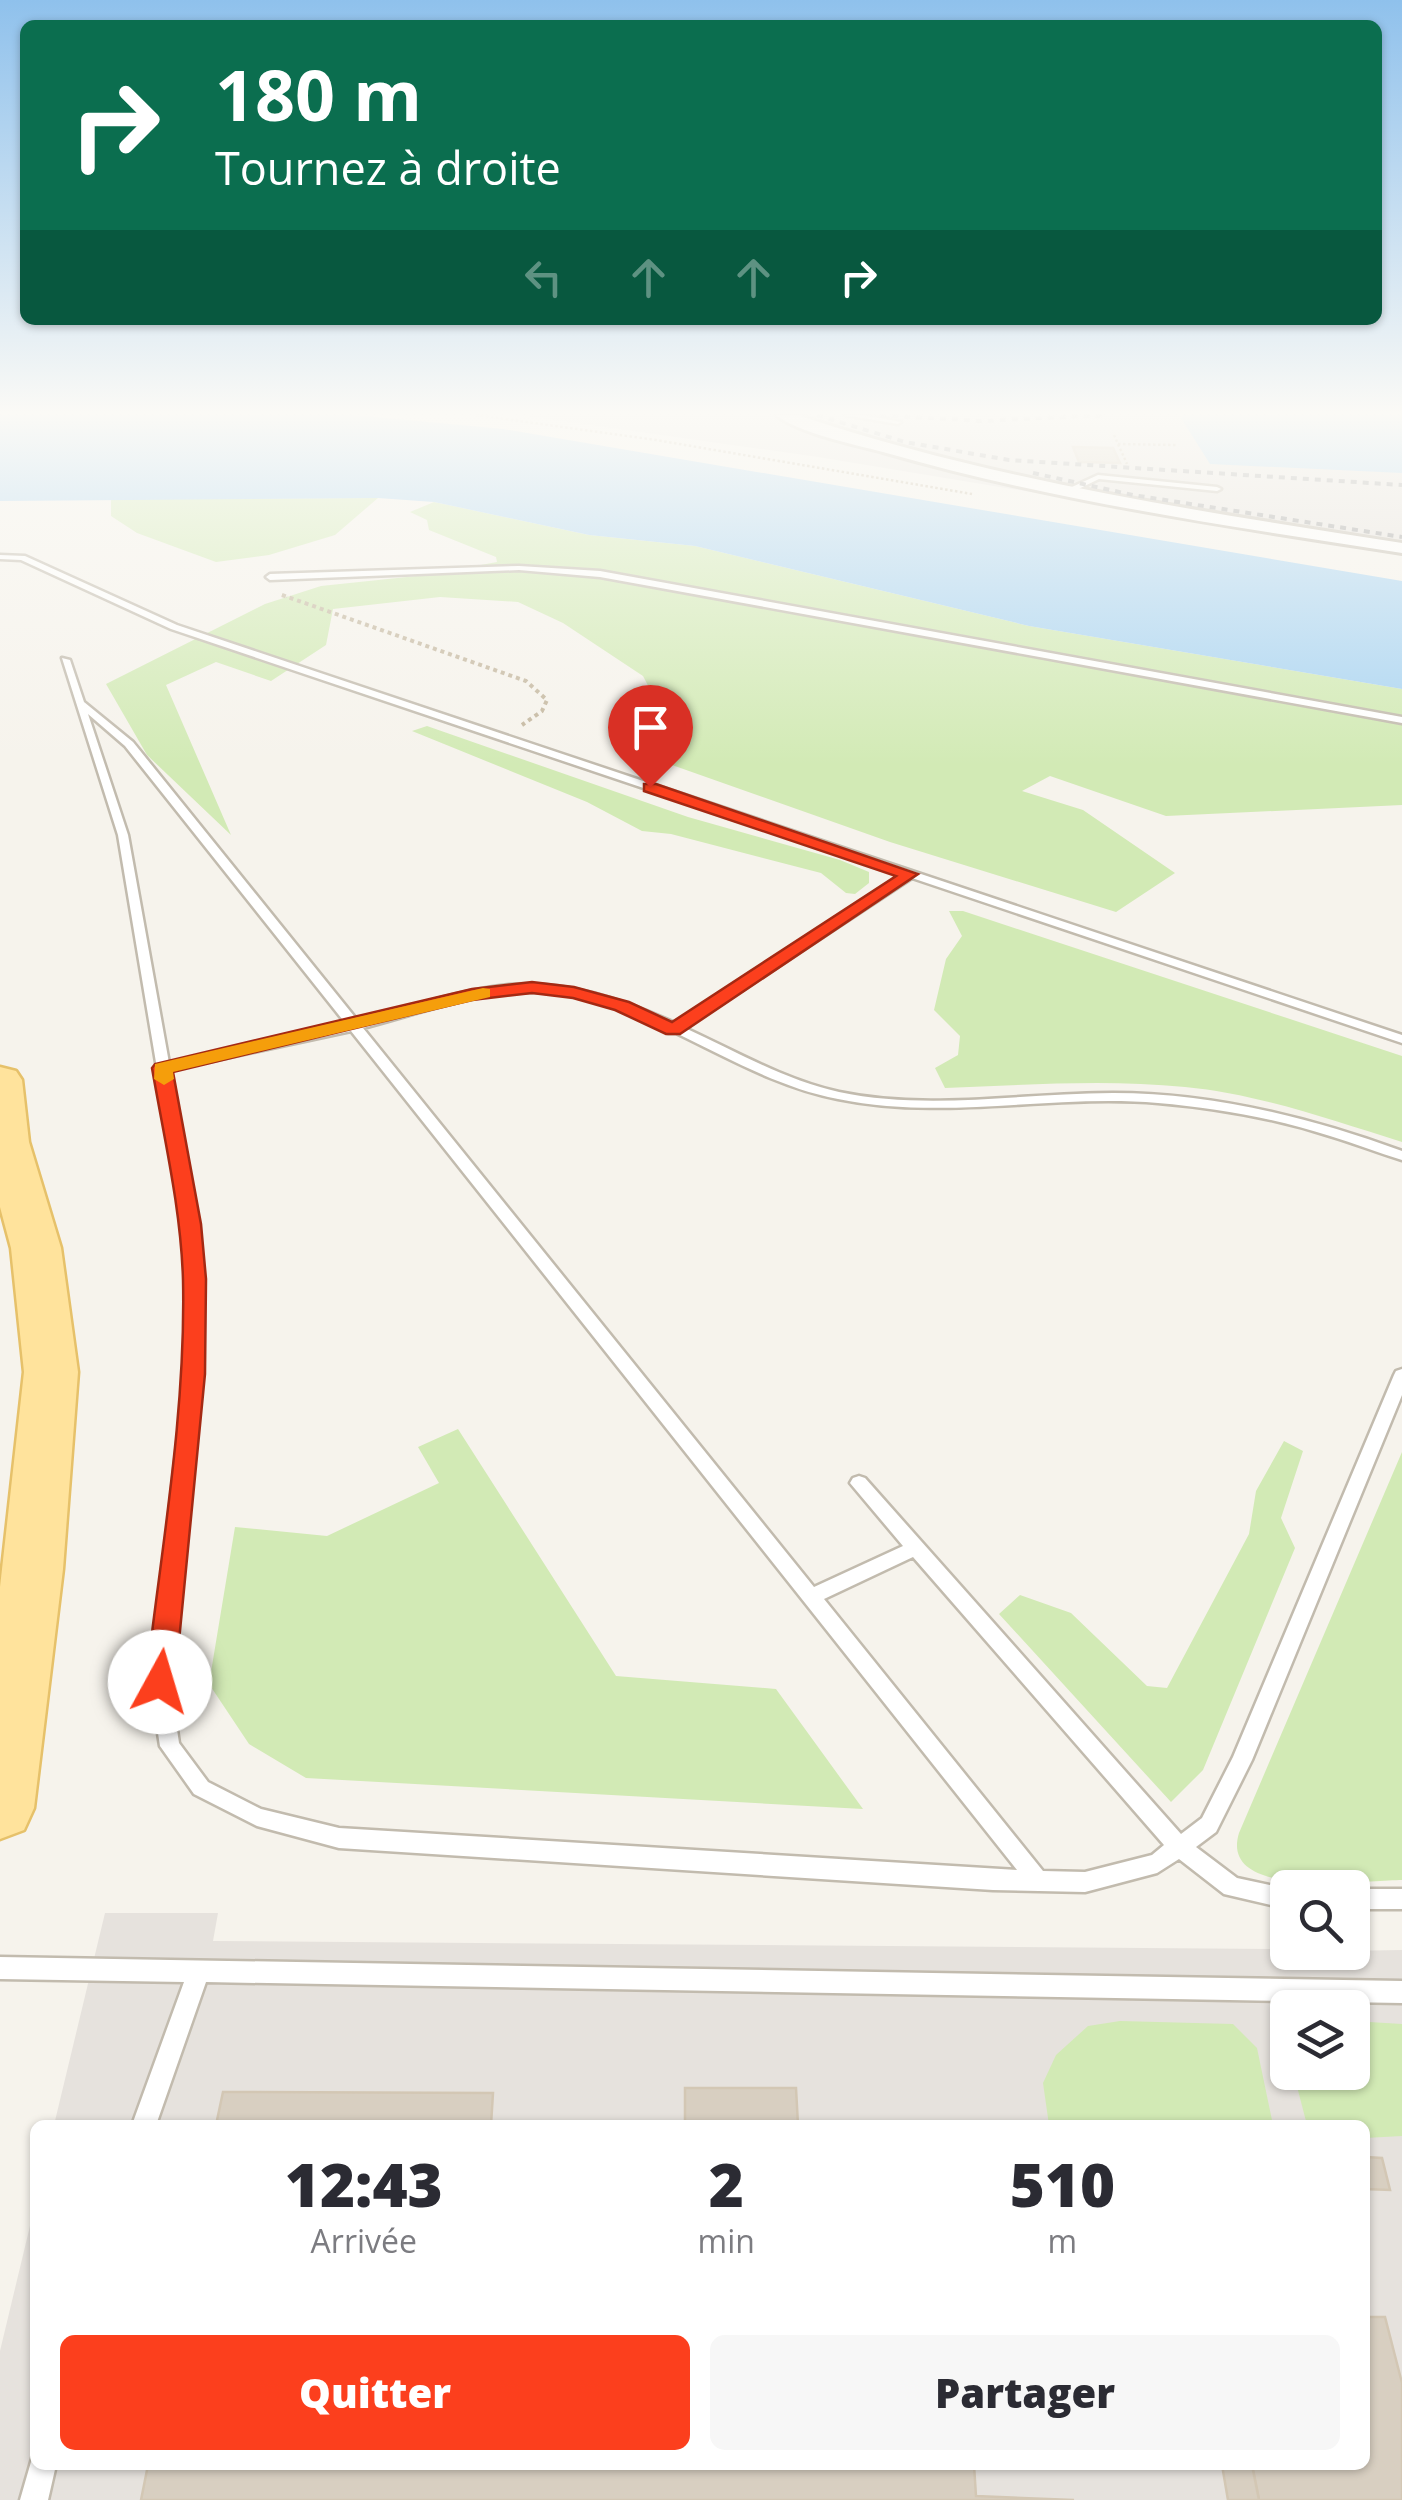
<!DOCTYPE html>
<html lang="fr">
<meta charset="utf-8">
<style>
:root{--surface:#fff;--page:#f7f7f7;--text:#2b2b33;--muted:#7c7c81;--accent:#fc3f1d}
body{margin:0;font-family:"Open Sans",sans-serif;background:var(--page);color:var(--text);height:100vh;display:flex;flex-direction:column;font-size:38px;white-space:nowrap}
*{box-sizing:border-box;margin:0}
p{font-size:32px;color:var(--muted)}
.icon{flex:none;width:55px;height:55px;fill:none;stroke:currentColor;stroke-width:2;stroke-linecap:round;stroke-linejoin:round}
.map{position:relative;flex:1;overflow:hidden}
.side{position:absolute;left:30px;top:2120px;width:1340px;height:350px;display:flex;flex-direction:column;background:var(--surface);border-radius:15px;box-shadow:0 2px 8px #0004}
.side>*{flex:none}
.banner{position:absolute;left:20px;top:20px;width:1362px;height:305px;border-radius:15px;box-shadow:0 2px 8px #0004;background:#0b6e4f;color:#fff;overflow:hidden}
.buttons{position:absolute;left:1270px;top:1870px;display:grid;gap:20px}
.buttons a{display:grid;place-items:center;width:100px;height:100px;border-radius:15px;background:var(--surface);box-shadow:0 2px 8px #0004;font-size:50px}
.pin{position:absolute;display:grid;place-items:center;width:85px;height:85px;color:#fff;margin:-102px -42px;border-radius:50% 50% 50% 0;rotate:-45deg;box-shadow:0 0 10px #0007}
.pin .icon{rotate:45deg}
.me{position:absolute;width:110px;margin:-55px;rotate:6deg;stroke-linejoin:round;filter:drop-shadow(0 0 8px #0008)}
.turn{display:flex;align-items:center;gap:35px;height:210px;padding:0 30px;font-size:45px}
.turn .icon{width:130px;height:130px;stroke-width:2.5}
.turn b{display:block;font-size:70px;line-height:85px}
.lanes{display:flex;align-items:center;height:95px;padding:0 30px;background:#0003;justify-content:center;gap:50px;direction:ltr}
.lanes .off{opacity:.35}
.eta{display:flex;justify-content:space-evenly;align-items:center;height:170px;text-align:center}
.eta b{font-size:60px;font-weight:800;line-height:70px}
.button{display:flex;gap:20px;margin-top:auto;padding:20px 30px}
.button a{flex:1;height:115px;border-radius:15px;background:var(--accent);color:#fff;font-size:40px;font-weight:800;line-height:115px;text-align:center}
.button a+a{background:var(--page);color:var(--text)}
.map>svg:first-child{display:block}
.industrial{fill:#e6e2dd;fill-rule:evenodd}
.green{fill:#d2eab5}
.parking{fill:#e5e3e0}
.water{fill:#a9d4f2}
.building{fill:#d8cfc1;stroke:#d3c7b4;stroke-width:2.5}
.lines{fill:none;stroke-linecap:round;stroke-linejoin:round}
.lane-casing{stroke:#c2bbae;stroke-width:5}
.street-casing{stroke:#c2bbae;stroke-width:6}
.primary-casing{stroke:#e6c16a;stroke-width:5}
.path-far1{stroke:#c4b79f;stroke-width:2.5;stroke-dasharray:2.5 2.5;stroke-linecap:butt}
.path{stroke:#c4b79f;stroke-width:4;stroke-dasharray:4 4;stroke-linecap:butt}
.lane{fill:#fff;fill-rule:evenodd}
.street{fill:#fff;fill-rule:evenodd}
.primary{fill:#ffe39c;fill-rule:evenodd}
.rail{stroke:#9a9a9a;stroke-width:4;stroke-dasharray:6 6;stroke-linecap:butt}
.route{fill:#fc3f1d;stroke:#a42913;stroke-width:2.5}
.slow{fill:#f59e0b}
</style>
<div class="map">
<svg width="1402" height="2500" viewBox="0 0 1402 2500">
<rect width="100%" height="100%" fill="#f6f3ec"/>
<g class="industrial">
<path d="M520 415H1402V553L818 457Z"/>
<path d="M105 1913H218L213 1941 1287 1949 1288 1952 1402 1950V2500H0V2351L35 2205V2465H1365V2125H54ZM1288 2008H1352V2072H1288Z"/>
</g>
<g class="green">
<path d="M378 498 335 535 269 555 216 562 137 533 111 516V499Z"/>
<path d="M434 502 589 535 695 546 1029 626 1402 689V805L1166 816 1050 776 1022 791 1083 810 1175 873 1116 912 890 842 638 753 621 738 656 701 643 676 563 623 518 602 440 597 333 609 326 645 271 681 216 662 166 685 231 835 147 755 106 684 265 604 321 586 426 575 497 562 496 557 429 530 427 520 410 512Z"/>
<path d="M427 726 688 817 840 860 869 872V883L855 894 846 893 821 873 671 834 642 831 587 802 412 731Z"/>
<path d="M949 911H963L1402 1056V1142C1331 1120 1259 1094 1185 1087 1105 1079 1025 1085 945 1088L935 1068 958 1055 960 1036 934 1010 946 959 962 936Z"/>
<path d="M458 1429 616 1676 776 1689 863 1809 306 1778 249 1744 209 1684 235 1527 327 1536 439 1483 418 1447Z"/>
<path d="M1284 1441 1303 1451 1281 1518 1295 1548 1203 1770 1171 1802 999 1614 1020 1595 1071 1613 1147 1686 1167 1688 1249 1534 1256 1491Z"/>
<path d="M1402 1452V1880C1365 1880 1218 1901 1239 1833Z"/>
<path d="M1120 2021 1233 2024 1257 2048 1273 2125H1049L1043 2083 1056 2055 1088 2026Z"/>
<path d="M1353 2021 1402 2024V2136L1365 2138V2125H1307L1294 2075 1352 2072Z"/>
</g>
<path class="parking" d="M960 422 1105 426 1113 445 978 443Z"/>
<g class="water">
<path d="M0 415H354L503 429 1402 581V689L1029 626 695 546 589 535 434 502 378 498 0 501Z"/>
<path d="M1183 415H1402V473L1210 464 1181 418Z"/>
</g>
<g class="building">
<path d="M1073 447 1113 448 1120 463 1079 462Z"/>
<path d="M685 2088H796L798 2125H685Z"/>
<path d="M223 2092 493 2093 491 2125H216Z"/>
<path d="M1365 2157 1382 2158 1390 2190 1365 2189Z"/>
<path d="M1365 2317H1385L1402 2383V2500H1259L1252 2465H1365Z"/>
<path d="M148 2465H974L976 2496 1074 2500H141Z"/>
<path d="M1222 2465H1252L1259 2500H1228Z"/>
</g>
<g class="lines">
<g class="lane-casing">
<g id="lane">
<path d="M845 415H863L901 422 898 424Z"/>
<path d="M1098 475 1217 487 1221 489 1217 491 1099 479 1068 494 1061 492Z"/>
<path d="M0 555 25 556 177 625 1402 1035V1043L912 878 685 1028C735 1051 785 1080 839 1092 929 1111 1022 1093 1113 1093 1212 1093 1309 1117 1402 1151V1160C1378 1153 1354 1143 1330 1136 1274 1118 1216 1108 1158 1103 1051 1094 944 1121 838 1099 780 1088 728 1058 676 1033H668L667 1029C636 1015 604 1001 571 995 499 983 431 1010 363 1028L814 1587 903 1546 850 1483 853 1478 859 1476 865 1478 1181 1834 1202 1818 1233 1757 1394 1375 1396 1371 1402 1369V1395L1252 1760 1216 1832 1196 1847 1237 1878 1288 1889V1909L1224 1894 1179 1859 1157 1873 1085 1892 993 1890 339 1848 257 1826 194 1794 160 1746 150 1682 185 1374 186 1279 183 1224 118 835 62 658 70 660 84 702 133 742 358 1021C408 1008 458 990 509 985 567 980 623 1000 675 1023L902 875 171 629 21 560 0 559ZM88 714 125 746 346 1024 169 1063 128 835ZM351 1031 1017 1870 339 1828 261 1809 208 1782 179 1743 170 1682 201 1374 202 1279 197 1224 170 1070ZM913 1557 1164 1845 1152 1855 1085 1872 1043 1871 824 1599Z"/>
<path d="M519 566 600 571 1402 717V723L600 577 519 570 270 580 266 577 270 574Z"/>
<rect x="1352" y="1889" width="50" height="20"/>
<path d="M0 1957 1402 1981V2003L206 1982 156 2125H132L184 1982 0 1979Z"/>
<path d="M33 2455 35 2465H56L48 2500H20Z"/>
</g>
</g>
<g class="street-casing">
<path id="street" d="M776 415H798C994 481 1198 511 1402 543V553C1228 526 1053 501 883 452 853 444 799 433 776 415Z"/>
</g>
<g class="primary-casing">
<path id="primary" d="M0 1067 16 1071 22 1080 29 1142 61 1248 78 1372 63 1569 34 1808 24 1830 0 1839V1587L24 1372 11 1248 0 1207Z"/>
</g>
<g class="path-far1">
<path d="M476 415 656 440 972 494"/>
<path d="M1114 435 1127 464"/>
<path d="M1118 444 1177 445"/>
<path d="M282 595 287 597"/>
</g>
<path class="path" d="M282 595 526 681 547 700 542 711 522 725"/>
<use href="#lane" class="lane"/>
<use href="#street" class="street"/>
<use href="#primary" class="primary"/>
<g class="rail">
<path d="M817 415 905 442 1009 460 1402 485"/>
<path d="M880 415 981 421 1105 415"/>
<path d="M1033 473 1133 495 1402 537"/>
</g>
</g>
<linearGradient id="sky" x2="0" y2="1"><stop stop-color="#8fc1ec"/><stop offset="0.54" stop-color="#fbfaf6"/><stop offset="1" stop-color="#fbfaf6" stop-opacity="0"/></linearGradient>
<rect width="1402" height="765" fill="url(#sky)"/>
<path class="route" d="M644 784H656L918 874 680 1034H666L615 1010 573 998 532 993 472 1000 173 1072 201 1224 206 1279 205 1374 175 1682 171 1691 160 1695 150 1691 146 1682C161 1550 186 1414 183 1280 181 1209 164 1138 152 1068L155 1064 472 989 532 982 574 987 629 1002 672 1022 896 876 644 791Z"/>
<path class="slow" d="M483 988 490 989V997L173 1072 174 1079 164 1085 154 1079 155 1064Z"/>
</svg>
<div class="buttons">
<a><svg class="icon" aria-label="search" viewBox="0 0 24 24"><circle cx="10" cy="10" r="6"/><path d="M15 15l6 6"/></svg></a>
<a><svg class="icon" aria-label="layers" viewBox="0 0 24 24"><path d="M12 4l9 5-9 5-9-5zM3 14l9 5 9-5"/></svg></a>
</div>
<div class="pin" style="left:650px;top:787px;background:#d93025"><svg class="icon" aria-label="arrive" viewBox="0 0 24 24"><path d="M6 21V4h12l-3 4 3 4H6"/></svg></div>
<svg class="me" style="left:160px;top:1682px" viewBox="-20 -20 40 40"><circle r="19" fill="#fff"/><path d="M0-13L10 11 0 6-10 11z" fill="#fc3f1d"/></svg>
<div class="banner">
<div class="turn"><svg class="icon" aria-label="right" viewBox="0 0 24 24"><path d="M7 20v-9h11M14 6l5 5-5 5"/></svg><div><b>180 m</b>Tournez à droite</div></div>
<div class="lanes"><svg class="icon off" aria-label="left" viewBox="0 0 24 24"><path d="M17 20v-9H6M10 6l-5 5 5 5"/></svg><svg class="icon off" aria-label="ahead" viewBox="0 0 24 24"><path d="M12 20V5M6 11l6-6 6 6"/></svg><svg class="icon off" aria-label="ahead" viewBox="0 0 24 24"><path d="M12 20V5M6 11l6-6 6 6"/></svg><svg class="icon" aria-label="right" viewBox="0 0 24 24"><path d="M7 20v-9h11M14 6l5 5-5 5"/></svg></div>
</div>
<section class="side">
<div class="eta">
<div><b>12:43</b><p>Arrivée</p></div>
<div><b>2</b><p>min</p></div>
<div><b>510</b><p>m</p></div>
</div>
<div class="button"><a>Quitter</a><a>Partager</a></div>
</section>
</div>
